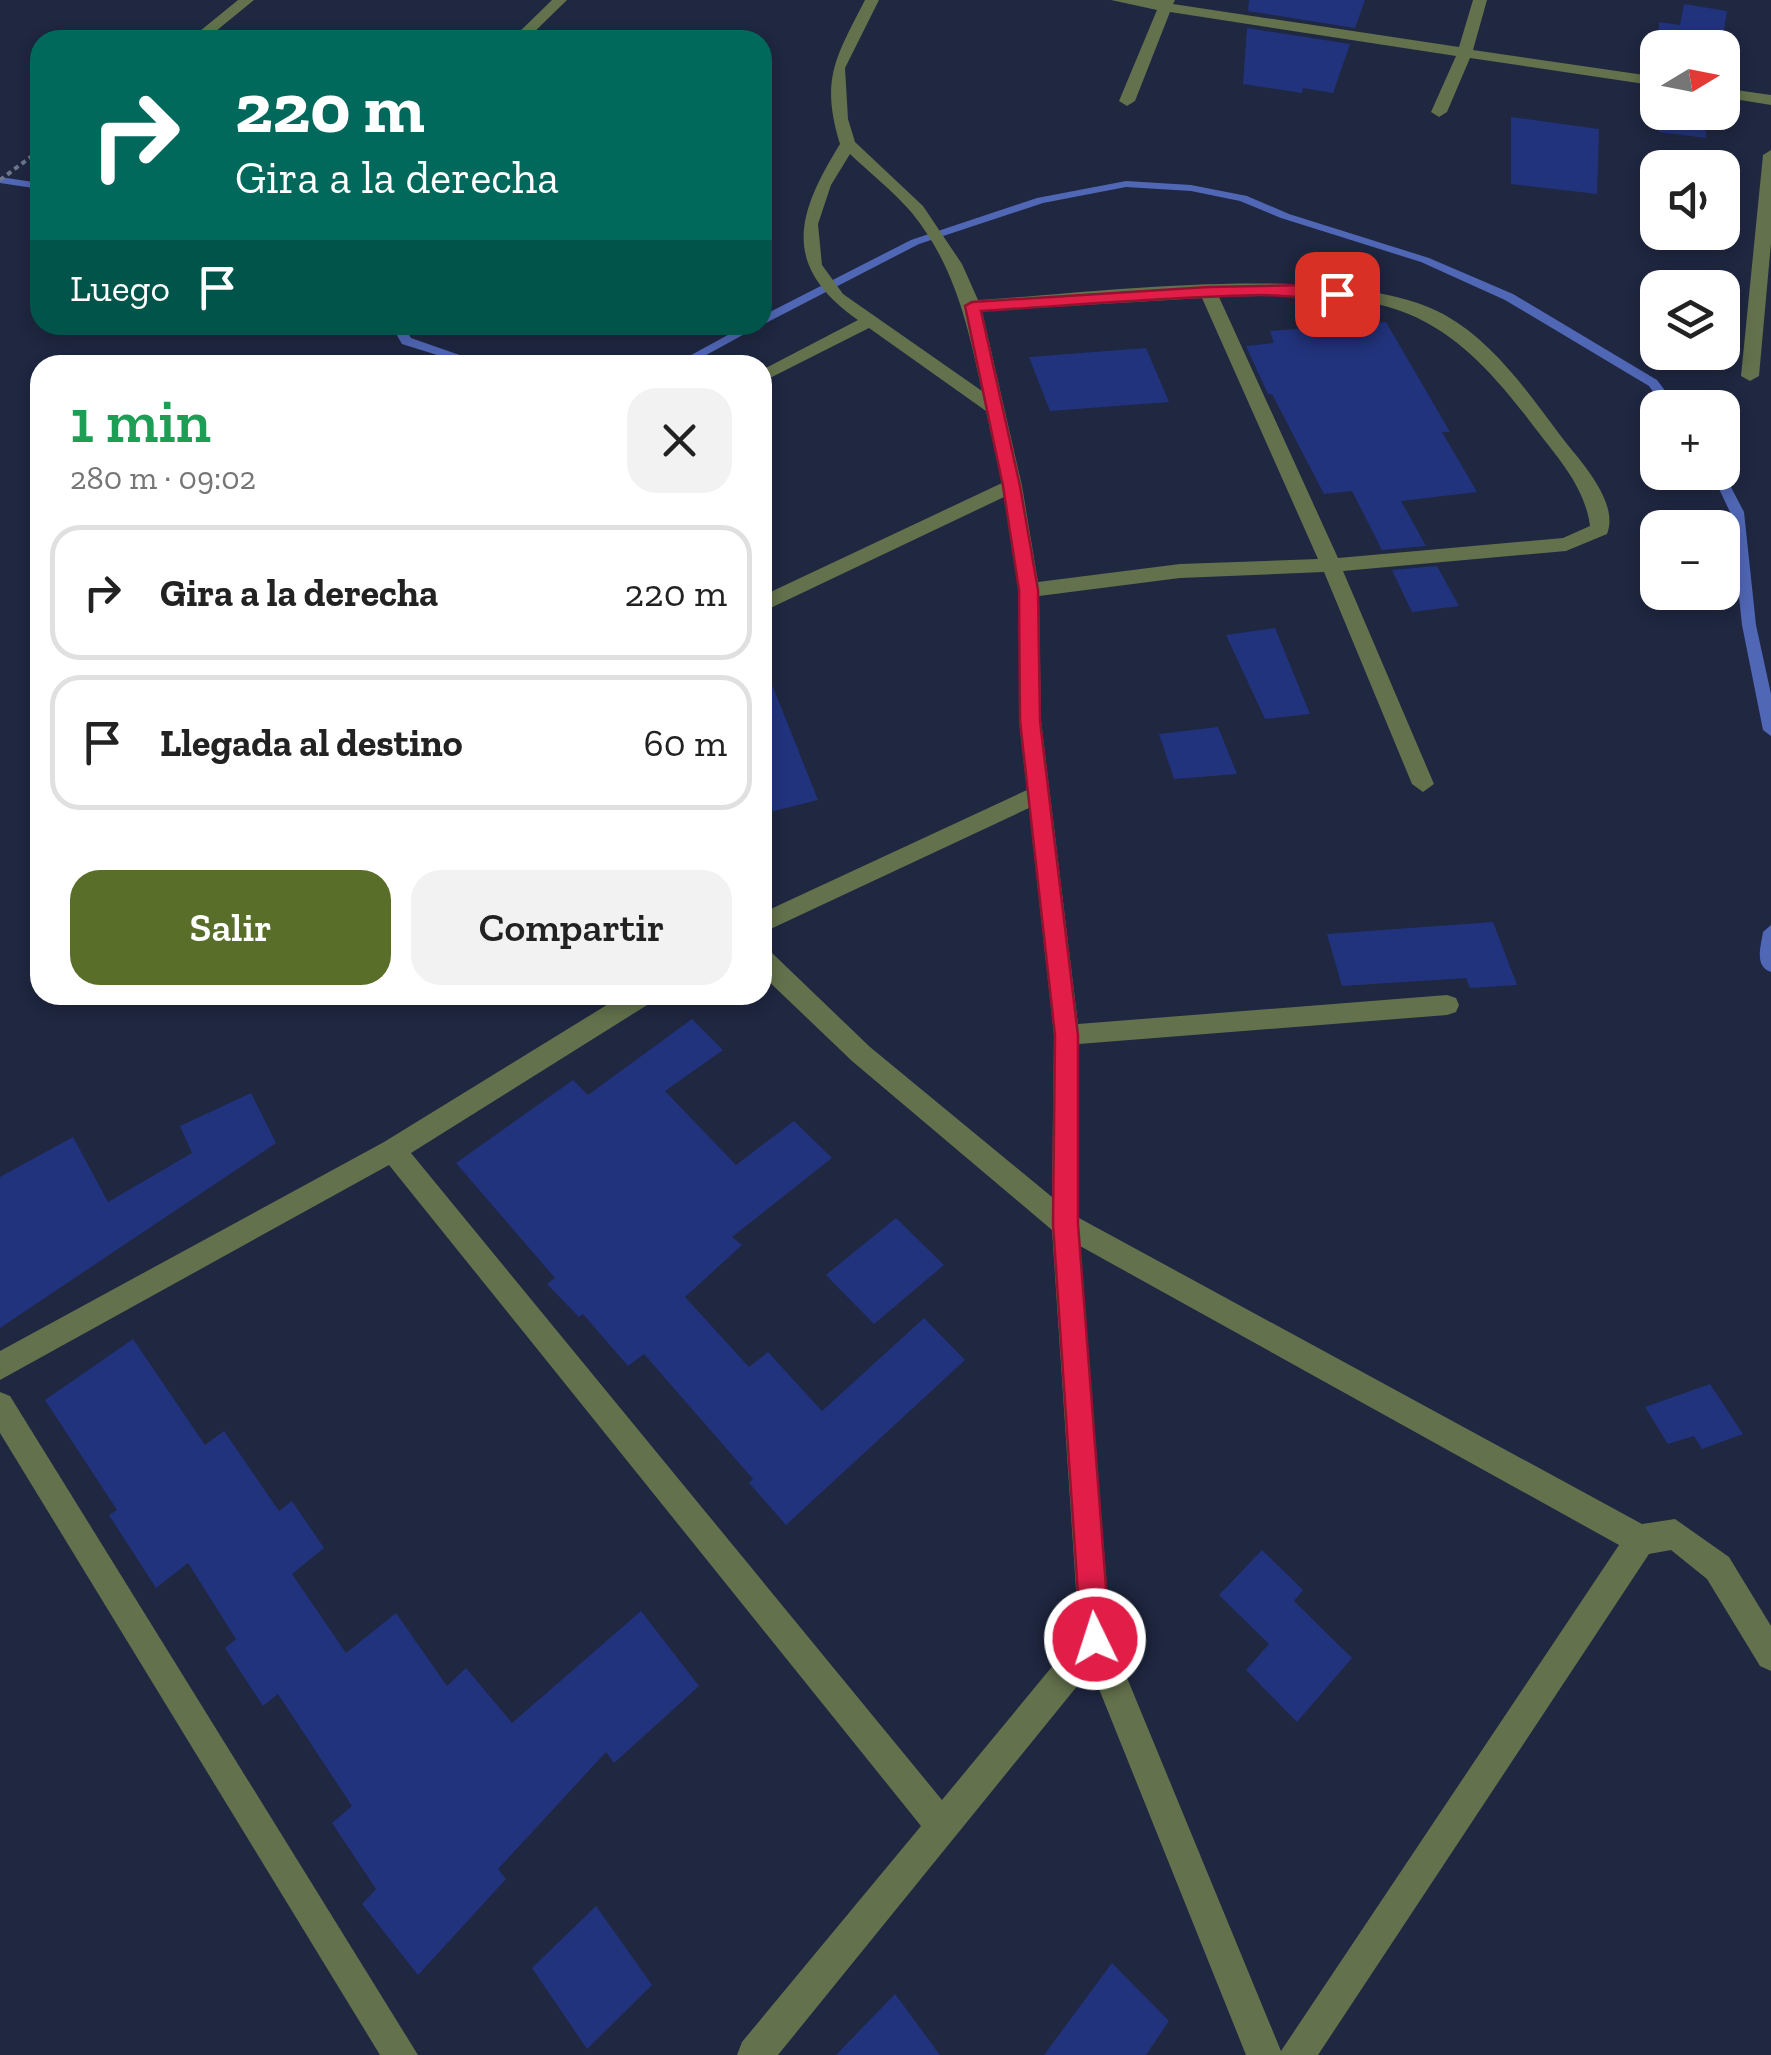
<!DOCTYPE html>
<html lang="es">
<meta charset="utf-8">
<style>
:root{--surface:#fff;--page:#f2f2f2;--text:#222;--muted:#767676;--line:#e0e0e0;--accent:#596e29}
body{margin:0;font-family:"Zilla Slab",serif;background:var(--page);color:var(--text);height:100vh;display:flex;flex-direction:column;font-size:38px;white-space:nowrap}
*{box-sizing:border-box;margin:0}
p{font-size:32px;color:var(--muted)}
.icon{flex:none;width:55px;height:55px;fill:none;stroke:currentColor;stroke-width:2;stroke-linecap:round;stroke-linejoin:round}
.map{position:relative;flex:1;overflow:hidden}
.drawer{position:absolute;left:30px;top:355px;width:742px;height:650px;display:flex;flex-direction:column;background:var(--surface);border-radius:30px;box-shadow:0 5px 15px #0003}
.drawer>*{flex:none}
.top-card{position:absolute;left:30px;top:30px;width:742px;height:305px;border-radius:30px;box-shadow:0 5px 15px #0003;background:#00695c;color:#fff;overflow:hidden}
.needle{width:65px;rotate:80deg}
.buttons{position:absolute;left:1640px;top:30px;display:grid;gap:20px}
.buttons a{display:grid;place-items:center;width:100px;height:100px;border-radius:20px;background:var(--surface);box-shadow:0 5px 15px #0003;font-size:50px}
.pin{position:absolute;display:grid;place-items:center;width:85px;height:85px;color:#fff;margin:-42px;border-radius:20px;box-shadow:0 5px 15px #0006}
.me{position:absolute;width:110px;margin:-55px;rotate:356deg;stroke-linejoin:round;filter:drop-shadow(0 0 8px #0008)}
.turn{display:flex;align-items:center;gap:35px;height:210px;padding:0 40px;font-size:45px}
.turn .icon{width:130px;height:130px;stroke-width:2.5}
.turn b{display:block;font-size:70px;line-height:85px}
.then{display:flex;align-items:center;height:95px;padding:0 40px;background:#0003;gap:20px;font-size:38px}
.round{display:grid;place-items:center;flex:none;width:105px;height:105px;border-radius:30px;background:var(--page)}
.head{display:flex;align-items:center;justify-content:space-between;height:170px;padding:0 40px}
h1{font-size:60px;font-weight:600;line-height:75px;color:#1e9e55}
.action{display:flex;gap:20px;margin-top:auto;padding:20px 40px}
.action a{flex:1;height:115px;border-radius:30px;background:var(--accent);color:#fff;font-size:40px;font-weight:600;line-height:115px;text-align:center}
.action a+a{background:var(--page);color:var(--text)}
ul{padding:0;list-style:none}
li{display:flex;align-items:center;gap:30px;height:135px;margin:0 20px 15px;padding:0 20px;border:5px solid var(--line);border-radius:30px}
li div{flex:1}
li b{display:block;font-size:38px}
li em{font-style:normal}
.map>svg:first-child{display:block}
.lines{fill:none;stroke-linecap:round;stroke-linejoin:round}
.stream{fill:#5067b6;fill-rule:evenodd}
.building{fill:#22337d}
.path{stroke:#6f768c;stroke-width:4;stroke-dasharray:5 4;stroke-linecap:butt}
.minor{fill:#63714c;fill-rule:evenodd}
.route{fill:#e11d48;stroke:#92132f;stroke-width:2.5}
</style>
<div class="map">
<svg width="1771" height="2055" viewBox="0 0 1771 2055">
<rect width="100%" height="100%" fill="#1f2741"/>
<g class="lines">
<g class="stream">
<path d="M0 177 40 183V189L0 183Z"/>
<path d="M1126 181 1191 185 1247 196 1289 214 1429 258 1513 294 1657 380 1678 408H1665L1649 386 1505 300 1421 262 1281 218 1240 201 1191 191 1126 187 1043 203 919 244 762 325V316L911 240 1037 198Z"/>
<path d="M391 325H403L411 338 488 365H469L402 344Z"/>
<path d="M746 325H761L688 365H673Z"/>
<path d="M1722 470 1744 512 1756 625 1771 694V736L1763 730 1742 625 1730 512 1711 472H1722Z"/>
<path d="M1771 925V972C1754 966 1761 946 1763 932Z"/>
</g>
</g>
<g class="building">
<path d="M1249 0H1365L1355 28 1248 11Z"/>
<path d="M1684 4 1727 11 1721 48H1659V22L1680 25Z"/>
<path d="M1247 28 1350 44 1333 93 1303 88 1302 93 1243 84Z"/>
<path d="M1659 112H1705L1706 138 1659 132Z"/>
<path d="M1511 117 1599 129 1597 194 1511 184Z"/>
<path d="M1386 322 1450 432H1442L1477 492 1401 501 1426 546 1382 550 1352 491 1324 494 1272 394H1268L1246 346 1274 343 1270 331Z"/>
<path d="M1146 348 1169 402 1050 411 1029 357Z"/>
<path d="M1437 566 1459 606 1412 612 1392 570Z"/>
<path d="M1275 628 1310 714 1265 719 1226 635Z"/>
<path d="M765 667 818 800 762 814V668Z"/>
<path d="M1218 727 1237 774 1174 779 1159 734Z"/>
<path d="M1493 922 1517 985 1470 988 1466 978 1342 986 1327 934Z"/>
<path d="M692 1019 723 1050 665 1091 736 1165 794 1121 832 1158 732 1237 742 1245 685 1297 749 1367 768 1352 822 1411 924 1318 965 1360 786 1525 749 1483 753 1479 644 1354 628 1366 583 1314 579 1317 547 1284 555 1278 456 1163 573 1080 588 1095Z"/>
<path d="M251 1093 276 1143 0 1328V1177L73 1137 108 1202 192 1153 180 1126Z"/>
<path d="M896 1218 944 1265 874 1324 826 1275Z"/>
<path d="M133 1339 205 1445 224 1431 279 1511 292 1501 324 1548 292 1574 346 1653 396 1613 447 1686 466 1668 512 1723 641 1611 699 1686 614 1763 606 1752 498 1869 506 1879 418 1975 362 1904 376 1889 332 1823 352 1806 278 1694 263 1706 225 1648 236 1639 188 1563 156 1588 109 1515 117 1510 45 1400Z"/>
<path d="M1710 1384 1743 1434 1702 1449 1694 1436 1668 1444 1645 1407Z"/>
<path d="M1262 1550 1303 1590 1294 1601 1352 1658 1297 1722 1246 1670 1269 1644 1219 1595Z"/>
<path d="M596 1906 652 1985 587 2049 532 1968Z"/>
<path d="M1112 1963 1169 2021 1146 2055H1044Z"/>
<path d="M895 1994 940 2055H836Z"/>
</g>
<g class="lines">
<path class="path" d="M0 180 40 150"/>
<g class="minor">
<path d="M238 0H254L205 40H189Z"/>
<path d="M552 0H567L526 40H511Z"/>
<path d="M865 0H879L845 68 848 119 855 142 923 206 962 264 978 300C1096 293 1344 259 1445 315 1493 342 1528 392 1560 435 1578 459 1620 501 1607 534L1566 551 1343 571 1434 784 1423 792 1412 784 1324 572 1180 578 1039 596 1041 721 1078 1024 1447 995 1456 998 1459 1005 1456 1012 1447 1015 1079 1044V1218L1642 1524 1675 1519 1729 1557 1771 1626V1671L1760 1666 1707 1579 1671 1550 1649 1554 1318 2055H1246L1091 1669 778 2055H737L742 2042 921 1826 389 1165 0 1380V1351L384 1142 623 995H655L652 1002 411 1153 942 1800 1079 1634 1052 1230 852 1061 762 975V949L771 952 870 1047 1052 1197 1054 1035 1029 808 762 933V913L1027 790 1019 721V590L1004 497 762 612V596L1002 483 986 411 869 328 762 382V370L858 320C781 266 796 215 840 144 820 79 836 57 865 0ZM850 154C870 173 894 192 912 213 955 266 968 326 982 391L843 294 822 265 818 224 831 185ZM1219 297C1378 292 1436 294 1535 428 1558 458 1585 487 1590 526L1563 538 1338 558ZM1202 298 1318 559 1180 564 1038 582 1022 486 982 311ZM1080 1246 1619 1545 1281 2051 1111 1639Z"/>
<path d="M1111 0H1175L1173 4 1459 47 1473 0H1487L1473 50 1658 77V86L1470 58 1447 112 1439 117 1431 112 1456 56 1170 12 1135 101 1127 106 1119 101 1157 10Z"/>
<path d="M1722 88 1771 95V105L1722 97Z"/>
<path d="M1771 150V243L1759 376 1750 381 1741 376 1763 155Z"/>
<path d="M0 1392 10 1396 418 2055H380L0 1433Z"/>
</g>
</g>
<path class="route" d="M1308 285 1345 294C1335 301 1279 295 1261 295 1168 297 1075 305 981 311L1020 486 1038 590 1040 721 1078 1035V1224L1110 1639 1105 1649 1095 1653 1085 1649 1081 1639 1053 1224 1055 1035 1020 721 1019 590 1003 486 965 306 972 302 1208 287Z"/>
</svg>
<div class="buttons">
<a><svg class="needle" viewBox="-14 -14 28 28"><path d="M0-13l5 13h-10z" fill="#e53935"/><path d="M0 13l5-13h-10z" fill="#767676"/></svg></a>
<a><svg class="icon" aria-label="sound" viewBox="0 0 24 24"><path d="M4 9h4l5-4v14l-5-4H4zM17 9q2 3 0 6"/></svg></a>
<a><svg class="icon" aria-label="layers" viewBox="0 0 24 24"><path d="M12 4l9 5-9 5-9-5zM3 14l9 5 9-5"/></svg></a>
<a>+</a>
<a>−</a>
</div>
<div class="pin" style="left:1337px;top:294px;background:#d93025"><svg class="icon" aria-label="arrive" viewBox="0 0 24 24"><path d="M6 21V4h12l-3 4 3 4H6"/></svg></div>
<svg class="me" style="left:1095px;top:1639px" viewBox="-20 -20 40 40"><circle r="17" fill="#e11d48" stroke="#fff" stroke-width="3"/><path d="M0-11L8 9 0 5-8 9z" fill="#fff"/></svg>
<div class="top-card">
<div class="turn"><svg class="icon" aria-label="right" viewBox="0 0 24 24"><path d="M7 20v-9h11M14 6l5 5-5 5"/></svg><div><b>220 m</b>Gira a la derecha</div></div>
<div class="then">Luego<svg class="icon" aria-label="arrive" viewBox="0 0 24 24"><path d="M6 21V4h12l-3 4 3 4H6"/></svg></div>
</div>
<section class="drawer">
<div class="head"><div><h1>1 min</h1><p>280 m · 09:02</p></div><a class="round"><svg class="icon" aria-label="close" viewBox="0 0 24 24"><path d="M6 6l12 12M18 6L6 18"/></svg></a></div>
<ul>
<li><svg class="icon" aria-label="right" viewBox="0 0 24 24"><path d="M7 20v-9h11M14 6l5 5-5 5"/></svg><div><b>Gira a la derecha</b></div><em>220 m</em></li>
<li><svg class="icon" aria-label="arrive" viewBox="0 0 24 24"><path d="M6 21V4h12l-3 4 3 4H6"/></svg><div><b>Llegada al destino</b></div><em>60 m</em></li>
</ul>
<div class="action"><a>Salir</a><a>Compartir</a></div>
</section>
</div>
